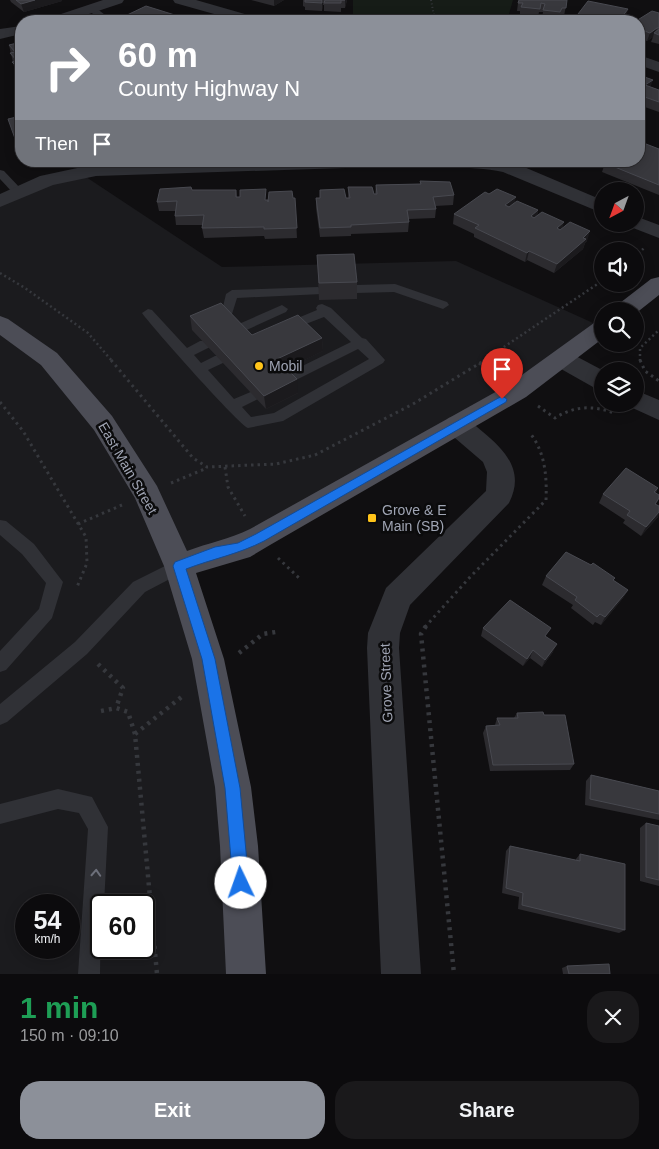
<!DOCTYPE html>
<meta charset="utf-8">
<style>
:root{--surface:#0c0b0d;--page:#1a191b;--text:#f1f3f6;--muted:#9a9b9d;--line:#2c2b2e;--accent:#8c9099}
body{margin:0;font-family:Arial,sans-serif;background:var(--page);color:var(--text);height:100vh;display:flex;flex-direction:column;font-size:19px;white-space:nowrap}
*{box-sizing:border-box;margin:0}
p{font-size:16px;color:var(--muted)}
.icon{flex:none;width:28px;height:28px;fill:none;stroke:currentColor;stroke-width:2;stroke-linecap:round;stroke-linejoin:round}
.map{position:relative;height:974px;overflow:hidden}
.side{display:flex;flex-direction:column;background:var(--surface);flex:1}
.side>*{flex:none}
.top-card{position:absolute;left:15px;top:15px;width:630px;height:152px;border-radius:20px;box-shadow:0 2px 12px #0003,0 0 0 1px var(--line);background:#8c9099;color:#fff;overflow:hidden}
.needle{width:32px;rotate:221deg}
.controls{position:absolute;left:594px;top:182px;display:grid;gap:10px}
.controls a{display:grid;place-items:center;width:50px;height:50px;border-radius:50%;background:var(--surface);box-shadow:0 2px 12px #0003,0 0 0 1px var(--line);font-size:25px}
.speed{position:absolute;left:15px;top:894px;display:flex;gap:10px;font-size:25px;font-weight:700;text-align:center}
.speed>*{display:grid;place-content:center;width:65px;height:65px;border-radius:50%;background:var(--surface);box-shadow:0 2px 12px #0003,0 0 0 1px var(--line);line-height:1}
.speed small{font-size:12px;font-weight:400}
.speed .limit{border:2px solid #111;border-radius:8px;background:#fff;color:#111}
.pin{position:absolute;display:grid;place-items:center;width:42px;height:42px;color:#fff;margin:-51px -21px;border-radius:50% 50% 50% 0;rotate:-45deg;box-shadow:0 0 5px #0007}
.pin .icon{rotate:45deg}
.me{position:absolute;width:55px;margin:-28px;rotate:357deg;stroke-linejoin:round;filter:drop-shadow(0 0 4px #0008)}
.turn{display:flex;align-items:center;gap:18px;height:105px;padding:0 20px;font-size:22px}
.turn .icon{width:65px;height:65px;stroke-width:2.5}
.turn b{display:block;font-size:35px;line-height:42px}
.then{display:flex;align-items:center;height:48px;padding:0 20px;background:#0003;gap:10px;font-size:19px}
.round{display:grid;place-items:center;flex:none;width:52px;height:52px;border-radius:20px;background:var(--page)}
.headline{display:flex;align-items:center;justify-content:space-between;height:85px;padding:0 20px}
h1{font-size:30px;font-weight:700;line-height:38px;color:#1e9e55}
.cta{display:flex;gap:10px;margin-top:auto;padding:10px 20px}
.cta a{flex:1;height:58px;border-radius:20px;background:var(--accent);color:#fff;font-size:20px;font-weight:700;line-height:58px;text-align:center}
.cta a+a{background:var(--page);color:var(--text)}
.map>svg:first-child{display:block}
.built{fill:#1b1b1e;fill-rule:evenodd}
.green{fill:#161c17}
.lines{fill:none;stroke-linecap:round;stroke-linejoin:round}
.path-far3{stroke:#36383d;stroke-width:2;stroke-dasharray:1 2.5;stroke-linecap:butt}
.path-far2{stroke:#36383d;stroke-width:2.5;stroke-dasharray:2 3;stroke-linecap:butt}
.path-far1{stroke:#36383d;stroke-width:3;stroke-dasharray:2.5 4;stroke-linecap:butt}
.path{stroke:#36383d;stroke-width:4.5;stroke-dasharray:3 5;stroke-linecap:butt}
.service{fill:#303136;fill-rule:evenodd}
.minor{fill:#303136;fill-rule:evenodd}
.primary{fill:#4c4d56;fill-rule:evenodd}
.wall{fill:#2c2b2f}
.shaded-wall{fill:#1b1a1d}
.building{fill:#38383d;stroke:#484950}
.oneway{stroke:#6d707b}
.route{fill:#1a73e8;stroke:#114b97}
.poi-dot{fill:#ffc41a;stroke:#0b0b0c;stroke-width:2}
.labels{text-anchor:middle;stroke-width:5;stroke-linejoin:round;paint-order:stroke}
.poi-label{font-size:14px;fill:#9fa4b3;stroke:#0b0b0c;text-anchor:start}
.street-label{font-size:14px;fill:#9fa4b3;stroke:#0b0b0c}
</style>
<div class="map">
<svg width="659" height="974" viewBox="0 0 659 974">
<rect width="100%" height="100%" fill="#100f11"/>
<path class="built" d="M80 173 222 267 456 261 602 327 582 344 517 391 179 566 208 659 244 974H0V201ZM26 905H69V948H26ZM101 905H144V948H101Z"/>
<path class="green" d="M353 0H513L507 21H500L353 19Z"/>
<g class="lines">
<path class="path-far3" d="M431 0 435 21"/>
<g class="path-far2">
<path d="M635 257 645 247"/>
<path d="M0 273 25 288 88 333 112 361"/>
<path d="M483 361 602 281"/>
<path d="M640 361V348L659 330"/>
</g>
<g class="path-far1">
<path d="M111 360 193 458 207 467 276 464 315 455 413 404 485 360"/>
<path d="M640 360 645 371 659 381"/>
<path d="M479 363 497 376"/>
<path d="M0 402 23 431 86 537 87 563 77 587"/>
<path d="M538 406 555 418C574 406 593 405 614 413"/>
<path d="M225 467 228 487 245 516"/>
<path d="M171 483 207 468"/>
<path d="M78 524 122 505"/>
<path d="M278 558 299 578"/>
<path d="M425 627 471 576 546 500C547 476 545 452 530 433"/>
</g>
<g class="path">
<path d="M426 626 421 634 454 974"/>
<path d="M239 653 263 634 276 632"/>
<path d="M98 664 123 688 116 708"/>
<path d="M101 711 116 708 128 712 135 734 157 974"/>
<path d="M135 734 184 695"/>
</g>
<g class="service">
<path d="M90 8H96L113 21H104L90 12Z"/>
<path d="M0 170 4 171 22 190 23 192 22 194H14L0 179Z"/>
<path d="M395 284 447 302 449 305 443 309 394 292 356 293 350 289 356 285Z"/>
<path d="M318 287 324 291 322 294 237 298 232 314H224L222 311 226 294 232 290Z"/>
<path d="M322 304 331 308 362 338 366 339 385 360 383 363 283 421 248 428C240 426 151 326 142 313L148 309 152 310 187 348 200 341H210L211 344 210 347 194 355 201 363 215 356H225L227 359 225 362 208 370 234 399 253 391 258 393 260 396 258 399 242 407 251 417 274 413 369 359 358 349 290 383H280L278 380 280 377 351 342 324 317 285 332 279 328 281 325 317 310 316 308 318 305Z"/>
<path d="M282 305 288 309 286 312 240 333H232L230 330 232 327Z"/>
<path d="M0 520 6 521 34 544 63 582 52 618 6 670 0 672V651L39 609 46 583 22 554 0 535Z"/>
<path d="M179 559 185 561 187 566 185 571 145 592 87 654 7 722 0 725V704L75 642 133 582Z"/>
<path d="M58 789 92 797 108 827 104 905H101L100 974H78L88 829 79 813 58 809 0 824V804Z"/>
</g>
<g class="minor">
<path d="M103 0H124L122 3 68 21H47L49 18Z"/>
<path d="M173 0H196L259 18 261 21H239L175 3Z"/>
<path d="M21 26V34L0 39V29Z"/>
<path d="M639 55 659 62V72L639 65Z"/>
<path d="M194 161H385L383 165 376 167 96 176 53 185 0 207V194L40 176 96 164Z"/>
<path d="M449 161H505L517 164 602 200V213L503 172C486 168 468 169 451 165Z"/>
<path d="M635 216 659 225V238L628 226 626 224H635Z"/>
<path d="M562 351 570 353 604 371 602 390 593 387 554 365 550 359 554 353Z"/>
<path d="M635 390 659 400V420L626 405 625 404H635Z"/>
<path d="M457 415C468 419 475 425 483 432 506 451 525 472 509 503L410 605 400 633 399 648 421 974H381L367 648 368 633 386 588 486 491 487 472 483 462 448 432 444 425 448 418Z"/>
</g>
<g class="primary">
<path d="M659 277V295L635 314V311H613L616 306 651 279Z"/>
<path d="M0 316 8 319 57 353 112 416 157 486 187 551C208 543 230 539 250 529L508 385 594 323 602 320V339L526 397 270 545 250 557 196 573 224 659 251 787 258 846 266 974H226L220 846 215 787 192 659 164 566 135 498 94 430 41 365 0 335Z"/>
</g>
</g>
<g class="wall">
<path d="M10 0H62V1L24 12 11 2Z"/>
<path d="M251 0H284L274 6Z"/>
<path d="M303 0H347L345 8H341V12L324 11V5H323L322 11 305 10V7L303 6Z"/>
<path d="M567 0 564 16H560L559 20 542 18 543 12H539L538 17 520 15V11H517L518 3Z"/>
<path d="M659 13V44L651 42 653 37 647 41 639 38V21Z"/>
<path d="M578 14 626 18 623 21H576Z"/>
<path d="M125 16H178V21H126Z"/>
<path d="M21 42V77L15 71 9 45Z"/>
<path d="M639 75 650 87 659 90V112L639 105Z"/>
<path d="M659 149V195L602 172 605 163Z"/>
<path d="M420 181 454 195 453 205 435 206 436 209 435 218 409 219V222L408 232 351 234V236L320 237 316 208V198H348V187L375 194 376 185 420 184Z"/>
<path d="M192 190H236L237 197 266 200 295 198 297 238 265 239 264 236 204 238 202 228 203 225H176L175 216 176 211H159L157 202Z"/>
<path d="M515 203 538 210 537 216 563 228 587 241 585 243 583 249 554 273 527 260 525 262 474 237V234L453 224 454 214Z"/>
<path d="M317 255 357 282V299L319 300Z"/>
<path d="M190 316 252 335 322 338 323 351 286 369 298 393 266 409 192 330Z"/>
<path d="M658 488 656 493 659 495V499L656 504 658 517 641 536 623 523 625 520 599 503 603 494Z"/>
<path d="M546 576 613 580 628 590 623 598 601 625 595 622 593 625 571 608 573 605 542 585Z"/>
<path d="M483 628 546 637 553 652 542 667 530 658 523 666 481 636Z"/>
<path d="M517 713 544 715 574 764 570 770 490 771 483 733 486 726 495 725 497 718H514Z"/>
<path d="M591 775 659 791V820L585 805 586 781Z"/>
<path d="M646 823 659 826V886L640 881V828Z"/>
<path d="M510 846 576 860V859L580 854 625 930 619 933 518 909 519 897 502 893 506 851Z"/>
<path d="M567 966 610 974H563L562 968Z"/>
</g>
<g class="shaded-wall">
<path d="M35 0H62V1L24 12 21 4Z"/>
<path d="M274 0H284L274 6Z"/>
<path d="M322 0H323V5L322 11Z"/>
<path d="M345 0H347L345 8Z"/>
<path d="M628 9 626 18 623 21H619Z"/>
<path d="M178 16V21H167Z"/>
<path d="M657 28 655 34 654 33 653 37 647 41 650 33Z"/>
<path d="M653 80 650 88 645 85Z"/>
<path d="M21 146V156L18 147Z"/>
<path d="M516 197 514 206 503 215 505 205Z"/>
<path d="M538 210 536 220 531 216Z"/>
<path d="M564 222 562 231 557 228Z"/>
<path d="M590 231 587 241 585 243 583 249 554 273 557 264Z"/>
<path d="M529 251 527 260 525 262 527 253Z"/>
<path d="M322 338 323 351 278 373 277 359Z"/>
<path d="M297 379 298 393 266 409 264 396Z"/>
<path d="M659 512V514L658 517 641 536 646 527Z"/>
<path d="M628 590 623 598 601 625 605 617Z"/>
<path d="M557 644 553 652 542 667 545 660Z"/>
<path d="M533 650 530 658 523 666 527 659Z"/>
</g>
<g class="building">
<path d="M16 0H35L21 4Z"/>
<path d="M305 0H322V3L305 2Z"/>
<path d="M325 0H345H341V3H324Z"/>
<path d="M519 0H567L566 8H562L560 12 543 10 545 4 541 3 540 9 521 7 523 3H518Z"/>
<path d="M588 1 628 9 619 21H611L578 14Z"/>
<path d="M146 6 178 16 167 21H140L125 16Z"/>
<path d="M652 11 659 13V28H657L650 33 639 29V21H636Z"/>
<path d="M659 29V35L654 33Z"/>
<path d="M21 42V69L20 70 12 62 17 61 10 53 15 52 9 45Z"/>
<path d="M639 75 653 80 645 85 659 90V102L639 95Z"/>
<path d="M21 116V146L18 147 8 119Z"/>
<path d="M646 144 659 149V185L605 163 607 161H639V150Z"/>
<path d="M420 181 450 182 454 195 433 197 436 209 407 210 409 222 351 225V227L320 228 316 198H320V190L344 189 346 198H350L348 187H372L374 194H377L376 185 421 184Z"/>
<path d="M191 187 192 190H236V197H240V190L266 189 265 200H268V202L269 192 292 191 293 198H295L297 228 264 229V227L202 228 204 215 175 216 177 201 157 202 160 189Z"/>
<path d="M497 189 516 197 505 205 509 207 517 201 538 210 531 216 534 218 542 212 564 222 557 228 560 230 570 222 590 231 583 238 586 239 557 264 529 251 527 253 475 228 479 225 454 214 485 192 489 194Z"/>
<path d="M354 254 357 282 319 283 317 255Z"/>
<path d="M221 303 252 335 298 315 322 338 277 359 297 379 264 396 190 316Z"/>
<path d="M626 468 658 488 654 492 659 495V498L655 504 659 506V512L646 527 627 515 630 511 603 494Z"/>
<path d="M566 552 591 565 593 563 615 578 613 580 628 590 605 617 600 614 597 617 575 600 577 597 546 576Z"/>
<path d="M510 600 551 628 545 636 557 644 545 660 533 650 527 659 483 628Z"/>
<path d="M543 712 544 715H565L574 764 493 765 486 726 500 725 497 718H518L517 713Z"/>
<path d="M591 775 659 791V814L590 799Z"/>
<path d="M646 823 659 826V880L646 877Z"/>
<path d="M510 846 580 861V854L625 864V930L522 905 523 893 506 888Z"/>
<path d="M609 964 610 974H569L567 966Z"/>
</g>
<defs><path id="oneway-chevron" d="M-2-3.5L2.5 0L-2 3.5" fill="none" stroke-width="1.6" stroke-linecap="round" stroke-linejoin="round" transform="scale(1.25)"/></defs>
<use class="oneway" href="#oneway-chevron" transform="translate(96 873) rotate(-87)"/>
<path class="route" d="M502 396 507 399 506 402 264 541C239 554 212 559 186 569L215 659 240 788 249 883 247 888 241 891 236 888 233 883 225 788 202 659 173 566 175 562 215 547 238 543 256 534Z"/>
<g class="poi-dot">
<circle cx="259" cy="366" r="5"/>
<rect x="367" y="513" width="10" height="10" rx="2.5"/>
</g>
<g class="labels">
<g class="poi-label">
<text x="269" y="371">Mobil</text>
<text x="382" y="515">Grove &amp; E<tspan x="382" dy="16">Main (SB)</tspan></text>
</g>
<g class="street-label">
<text transform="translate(128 468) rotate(60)" y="5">East Main Street</text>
<text transform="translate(386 683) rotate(-92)" y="5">Grove Street</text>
</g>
</g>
</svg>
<div class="controls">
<a><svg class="needle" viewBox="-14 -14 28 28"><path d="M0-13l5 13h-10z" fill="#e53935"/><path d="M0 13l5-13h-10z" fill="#9a9b9d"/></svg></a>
<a><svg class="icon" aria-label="sound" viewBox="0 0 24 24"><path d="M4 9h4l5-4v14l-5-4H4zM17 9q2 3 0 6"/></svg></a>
<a><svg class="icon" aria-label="search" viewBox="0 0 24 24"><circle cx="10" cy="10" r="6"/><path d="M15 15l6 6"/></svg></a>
<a><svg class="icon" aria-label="layers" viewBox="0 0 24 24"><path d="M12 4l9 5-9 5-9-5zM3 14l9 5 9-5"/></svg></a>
</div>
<div class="speed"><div>54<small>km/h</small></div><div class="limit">60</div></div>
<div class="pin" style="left:502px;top:399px;background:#d93025"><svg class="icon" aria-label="arrive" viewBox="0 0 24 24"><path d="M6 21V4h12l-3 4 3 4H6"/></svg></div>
<svg class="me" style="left:241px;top:883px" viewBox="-20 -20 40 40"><circle r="19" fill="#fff"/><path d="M0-13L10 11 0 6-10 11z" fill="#1a73e8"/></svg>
<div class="top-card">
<div class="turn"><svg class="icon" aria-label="right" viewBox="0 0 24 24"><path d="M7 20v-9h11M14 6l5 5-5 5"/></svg><div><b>60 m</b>County Highway N</div></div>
<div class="then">Then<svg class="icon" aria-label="arrive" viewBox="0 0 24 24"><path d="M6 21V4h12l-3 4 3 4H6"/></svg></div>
</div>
</div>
<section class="side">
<div class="headline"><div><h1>1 min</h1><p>150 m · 09:10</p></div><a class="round"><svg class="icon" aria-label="close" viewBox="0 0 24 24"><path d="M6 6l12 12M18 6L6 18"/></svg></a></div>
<div class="cta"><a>Exit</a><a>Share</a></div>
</section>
